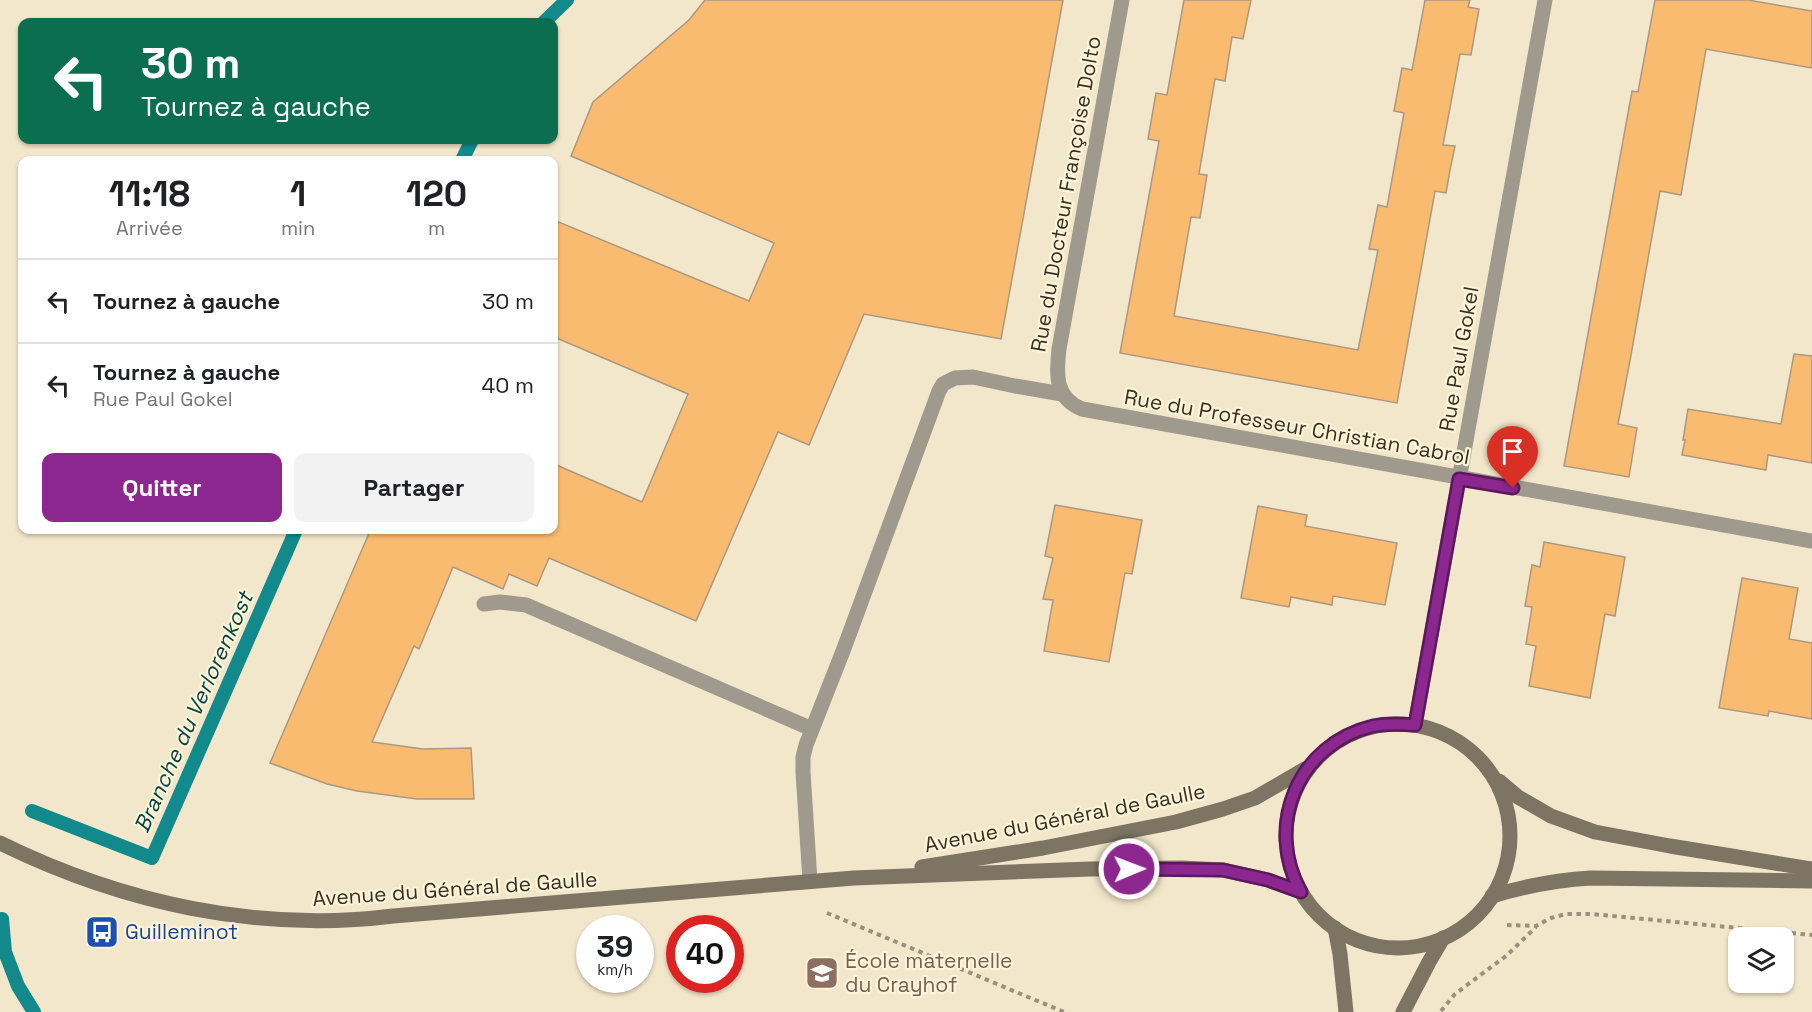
<!DOCTYPE html>
<html lang="fr">
<meta charset="utf-8">
<style>
:root{--surface:#fff;--page:#f2f2f2;--text:#202124;--muted:#757577;--line:#e0e0e0;--accent:#8b278f}
body{margin:0;font-family:"Space Grotesk",sans-serif;background:var(--page);color:var(--text);height:100vh;display:flex;flex-direction:column;font-size:22px;white-space:nowrap}
*{box-sizing:border-box;margin:0}
p{font-size:20px;color:var(--muted)}
.icon{flex:none;width:33px;height:33px;fill:none;stroke:currentColor;stroke-width:2;stroke-linecap:round;stroke-linejoin:round}
.map{position:relative;flex:1;overflow:hidden}
.side{position:absolute;left:18px;top:156px;width:540px;height:378px;display:flex;flex-direction:column;background:var(--surface);border-radius:12px;box-shadow:0 2px 4px #0004}
.side>*{flex:none}
.banner{position:absolute;left:18px;top:18px;width:540px;height:126px;border-radius:12px;box-shadow:0 2px 4px #0004;background:#0b6e4f;color:#fff;overflow:hidden}
.controls{position:absolute;left:1728px;top:927px;display:grid;gap:12px}
.controls a{display:grid;place-items:center;width:66px;height:66px;border-radius:12px;background:var(--surface);box-shadow:0 2px 4px #0004;font-size:30px}
.speed{position:absolute;left:576px;top:915px;display:flex;gap:12px;font-size:30px;font-weight:700;text-align:center}
.speed>*{display:grid;place-content:center;width:78px;height:78px;border-radius:50%;background:var(--surface);box-shadow:0 2px 4px #0004;line-height:1}
.speed small{font-size:15px;font-weight:400}
.speed .limit{border:9px solid #d22;background:#fff;color:#111}
.pin{position:absolute;display:grid;place-items:center;width:51px;height:51px;color:#fff;margin:-62px -26px;border-radius:50% 50% 50% 0;rotate:-45deg;box-shadow:0 0 6px #0007}
.pin .icon{rotate:45deg}
.me{position:absolute;width:66px;margin:-33px;rotate:89deg;stroke-linejoin:round;filter:drop-shadow(0 0 4px #0008)}
.turn{display:flex;align-items:center;gap:21px;height:126px;padding:0 24px;font-size:27px}
.turn .icon{width:78px;height:78px;stroke-width:2.5}
.turn b{display:block;font-size:42px;line-height:51px}
.eta{display:flex;justify-content:space-evenly;align-items:center;height:102px;text-align:center}
.eta b{font-size:36px;font-weight:700;line-height:42px}
.primary-button{display:flex;gap:12px;margin-top:auto;padding:12px 24px}
.primary-button a{flex:1;height:69px;border-radius:12px;background:var(--accent);color:#fff;font-size:24px;font-weight:700;line-height:69px;text-align:center}
.primary-button a+a{background:var(--page);color:var(--text)}
ul{padding:0;list-style:none}
li{display:flex;align-items:center;gap:18px;height:84px;padding:0 24px;border-top:2px solid var(--line)}
li div{flex:1}
li b{display:block;font-size:22px}
li em{font-style:normal}
.map>svg:first-child{display:block}
.lines{fill:none;stroke-linecap:round;stroke-linejoin:round}
.stream{stroke:#128a8c;stroke-width:14}
.building{fill:#f9bb70;stroke:#ac9882;stroke-width:1.5}
.path{stroke:#99917d;stroke-width:4;stroke-dasharray:4.5 4.5;stroke-linecap:butt}
.lane{stroke:#a0998e;stroke-width:15}
.street{stroke:#a0998e;stroke-width:15}
.secondary{stroke:#7d7463;stroke-width:15}
.route-casing{stroke:#5a195d;stroke-width:15}
.route{stroke:#8b278f;stroke-width:10}
.labels{text-anchor:middle;stroke-width:4.5;stroke-linejoin:round;paint-order:stroke}
.street-label{font-size:21px;fill:#353126;stroke:#fff4d7}
.transit-label{font-size:21px;fill:#164399;stroke:#fff4d7;text-anchor:start}
.education-label{font-size:21px;fill:#785e54;stroke:#fff4d7;text-anchor:start}
.water-label{font-size:22px;font-style:italic;fill:#014346;stroke:#fff4d7}
</style>
<div class="map">
<svg width="1812" height="1012" viewBox="0 0 1812 1012">
<rect width="100%" height="100%" fill="#f2e7ca"/>
<g class="lines">
<g class="stream">
<path d="M544 22 567 0"/>
<path d="M462 160 472 140"/>
<path d="M32 811 152 858 296 530"/>
<path d="M2 919 5 952 18 986 34 1012"/>
</g>
</g>
<g class="building">
<path d="M705 0H1063L1001 339 864 314 809 445 778 432 696 621 549 558 537 586 509 574 503 589 453 567 419 649 414 646 372 742 423 749 471 748 474 799H417L357 791 327 784 270 763 370 531 367 530H554V464L642 502 688 394 554 337V220L749 301 774 243 571 156 593 102 689 20Z"/>
<path d="M1184 0H1251L1243 39 1232 37 1225 81 1215 79 1199 174 1207 175 1200 218 1191 217 1174 316 1358 350 1378 250 1369 249 1378 205 1387 207 1404 113 1394 111 1402 68 1412 70 1425 0H1470L1468 7 1479 9 1471 55 1460 54 1443 145 1455 146 1450 170 1446 193 1435 191 1397 403 1120 353 1159 141 1148 139 1156 93 1167 95Z"/>
<path d="M1655 0H1748L1812 11V68L1706 49 1681 195 1660 191 1631 355 1618 424 1637 428 1629 477 1564 466 1632 91 1638 92Z"/>
<path d="M1794 354 1812 356V463L1768 455 1766 470 1682 455 1685 440H1683L1688 409 1781 424Z"/>
<path d="M1055 505 1142 520 1132 574 1125 573 1109 662 1044 651 1053 600 1043 599 1053 558 1045 556Z"/>
<path d="M1258 506 1307 515 1305 526 1397 543 1385 605 1333 596 1332 605 1291 597 1289 607 1241 598Z"/>
<path d="M1544 542 1625 557 1615 616 1605 614 1590 698 1529 686 1536 646 1526 644 1532 607 1525 606 1532 565 1540 567Z"/>
<path d="M1742 578 1798 588 1789 639 1812 643V719L1769 711 1768 716 1719 708Z"/>
</g>
<g class="lines">
<g class="path">
<path d="M827 913 1064 1012"/>
<path d="M1507 925 1536 926 1551 918 1566 914H1592L1812 935"/>
<path d="M1441 1011 1455 994 1506 956 1536 927"/>
</g>
<g class="lane">
<path d="M484 604 500 602 526 605 812 729"/>
<path d="M810 881 803 772V757L806 745 843 651 939 391 943 384 955 378 973 377 1015 386 1062 394"/>
</g>
<g class="street">
<path d="M1122 0 1059 349C1056 375 1055 398 1082 409L1812 541"/>
<path d="M1415 725 1545 0"/>
</g>
<g class="secondary">
<circle cx="1398" cy="836" r="112"/>
<path d="M1499 781 1518 797 1551 816 1595 832 1670 846 1812 869"/>
<path d="M0 843C122 903 258 933 393 916L854 878 1090 869 1182 868 1223 870 1268 880 1301 892"/>
<path d="M922 867 1043 848 1176 822 1223 809 1255 798 1305 769"/>
<path d="M1492 896C1525 886 1557 880 1591 878L1812 881"/>
<path d="M1335 928 1340 954 1346 1012"/>
<path d="M1403 1012 1429 962 1443 938"/>
</g>
</g>
<g class="lines">
<g class="route-casing">
<path id="route" d="M1129 869 1223 870 1268 880 1301 892C1264 825 1298 744 1373 726 1387 723 1401 724 1415 725L1459 479 1513 488"/>
</g>
<use href="#route" class="route"/>
</g>
<defs>
<g id="bus-square" transform="scale(1.725)"><rect x="-9" y="-9" width="18" height="18" rx="4" fill="#1a4fb4" stroke="#fff4d7"/><path d="M-5-6H5V4H4V6H2V4H-2V6H-4V4H-5ZM-3.5-4V0h7V-4ZM-3.5 1.2v1.5H-2V1.2ZM2 1.2v1.5H3.5V1.2Z" fill="#fff"/></g>
<g id="school-square" transform="scale(1.725)"><rect x="-9" y="-9" width="18" height="18" rx="4" fill="#8d6e63" stroke="#fff4d7"/><path d="M0-5L7-2L0 1L-7-2ZM-4 1L0 2.5L4 1V4Q0 6-4 4Z" fill="#fff"/></g>
</defs>
<g fill-rule="evenodd">
<use href="#bus-square" x="102" y="932"/>
<use href="#school-square" x="822" y="973"/>
</g>
<g class="labels">
<g class="street-label">
<text transform="translate(1066 194) rotate(-80)" y="7">Rue du Docteur Françoise Dolto</text>
<text transform="translate(1459 359) rotate(-80)" y="7">Rue Paul Gokel</text>
<text transform="translate(1297 427) rotate(10)" y="7">Rue du Professeur Christian Cabrol</text>
<text transform="translate(1065 818) rotate(-11)" y="7">Avenue du Général de Gaulle</text>
<text transform="translate(455 889) rotate(-4)" y="7">Avenue du Général de Gaulle</text>
</g>
<g class="transit-label">
<text x="125" y="939">Guilleminot</text>
</g>
<g class="education-label">
<text x="845" y="968">École maternelle<tspan x="845" dy="24">du Crayhof</tspan></text>
</g>
<g class="water-label">
<text transform="translate(193 712) rotate(-66)" y="8">Branche du Verlorenkost</text>
</g>
</g>
</svg>
<div class="controls">
<a><svg class="icon" aria-label="layers" viewBox="0 0 24 24"><path d="M12 4l9 5-9 5-9-5zM3 14l9 5 9-5"/></svg></a>
</div>
<div class="speed"><div>39<small>km/h</small></div><div class="limit">40</div></div>
<div class="pin" style="left:1513px;top:488px;background:#d93025"><svg class="icon" aria-label="arrive" viewBox="0 0 24 24"><path d="M6 21V4h12l-3 4 3 4H6"/></svg></div>
<svg class="me" style="left:1129px;top:869px" viewBox="-20 -20 40 40"><circle r="17" fill="#8b278f" stroke="#fff" stroke-width="3"/><path d="M0-11L8 9 0 5-8 9z" fill="#fff"/></svg>
<div class="banner">
<div class="turn"><svg class="icon" aria-label="left" viewBox="0 0 24 24"><path d="M17 20v-9H6M10 6l-5 5 5 5"/></svg><div><b>30 m</b>Tournez à gauche</div></div>
</div>
<section class="side">
<div class="eta">
<div><b>11:18</b><p>Arrivée</p></div>
<div><b>1</b><p>min</p></div>
<div><b>120</b><p>m</p></div>
</div>
<ul>
<li><svg class="icon" aria-label="left" viewBox="0 0 24 24"><path d="M17 20v-9H6M10 6l-5 5 5 5"/></svg><div><b>Tournez à gauche</b></div><em>30 m</em></li>
<li><svg class="icon" aria-label="left" viewBox="0 0 24 24"><path d="M17 20v-9H6M10 6l-5 5 5 5"/></svg><div><b>Tournez à gauche</b><p>Rue Paul Gokel</p></div><em>40 m</em></li>
</ul>
<div class="primary-button"><a>Quitter</a><a>Partager</a></div>
</section>
</div>
